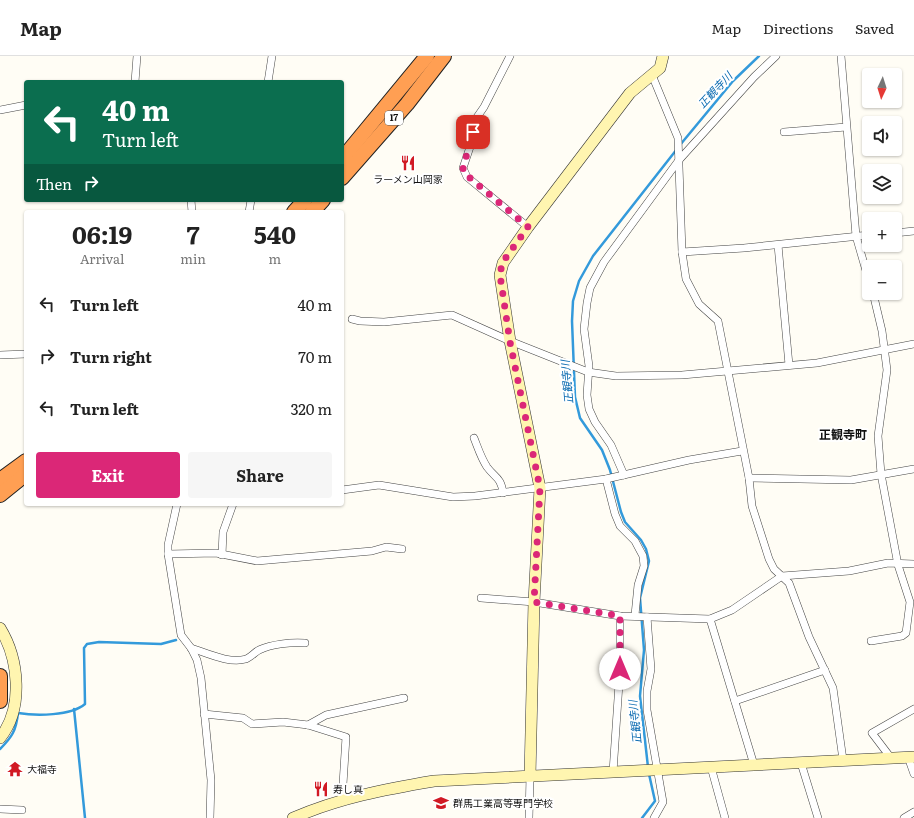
<!DOCTYPE html>
<meta charset="utf-8">
<style>
:root{--surface:#fff;--page:#f6f6f6;--text:#222;--muted:#767676;--line:#e0e0e0;--accent:#db2777}
body{margin:0;font-family:Literata,"Noto Sans JP",serif;background:var(--page);color:var(--text);height:100vh;display:flex;flex-direction:column;font-size:15px;white-space:nowrap}
*{box-sizing:border-box;margin:0}
p{font-size:13px;color:var(--muted)}
.icon{flex:none;width:22px;height:22px;fill:none;stroke:currentColor;stroke-width:2;stroke-linecap:round;stroke-linejoin:round}
.map{position:relative;flex:1;overflow:hidden}
.side{position:absolute;left:24px;top:154px;width:320px;height:296px;display:flex;flex-direction:column;background:var(--surface);border-radius:4px;box-shadow:0 1px 3px #0004}
.side>*{flex:none}
.banner{position:absolute;left:24px;top:24px;width:320px;height:122px;border-radius:4px;box-shadow:0 1px 3px #0004;background:#0b6e4f;color:#fff;overflow:hidden}
.needle{width:26px;rotate:184deg}
.controls{position:absolute;left:862px;top:12px;display:grid;gap:8px}
.controls a{display:grid;place-items:center;width:40px;height:40px;border-radius:4px;background:var(--surface);box-shadow:0 1px 3px #0004;font-size:20px}
.pin{position:absolute;display:grid;place-items:center;width:34px;height:34px;color:#fff;margin:-17px;border-radius:8px;box-shadow:0 2px 6px #0006}
.me{position:absolute;width:44px;margin:-22px;rotate:0deg;stroke-linejoin:round;filter:drop-shadow(0 0 3px #0008)}
.turn{display:flex;align-items:center;gap:14px;height:84px;padding:0 12px;font-size:18px}
.turn .icon{width:52px;height:52px;stroke-width:2.5}
.turn b{display:block;font-size:28px;line-height:34px}
.then{display:flex;align-items:center;height:38px;padding:0 12px;background:#0003;gap:8px;font-size:15px}
.eta{display:flex;justify-content:space-evenly;align-items:center;height:68px;text-align:center}
.eta b{font-size:24px;font-weight:700;line-height:28px}
.action{display:flex;gap:8px;margin-top:auto;padding:8px 12px}
.action a{flex:1;height:46px;border-radius:4px;background:var(--accent);color:#fff;font-size:16px;font-weight:700;line-height:46px;text-align:center}
.action a+a{background:var(--page);color:var(--text)}
ul{padding:0;list-style:none}
li{display:flex;align-items:center;gap:12px;height:52px;padding:0 12px}
li div{flex:1}
li b{display:block;font-size:15px}
li em{font-style:normal}
header{display:flex;align-items:center;gap:24px;box-sizing:border-box;height:56px;padding:0 20px;background:var(--surface);border-bottom:1px solid var(--line)}
header strong{font-size:19px}
nav{display:flex;gap:22px;margin-inline-start:auto;font-size:14px}
.map>svg:first-child{display:block}
.lines{fill:none;stroke-linecap:round;stroke-linejoin:round}
.stream{stroke:#339adb;stroke-width:2.5}
.street-casing{stroke:#444;stroke-width:8}
.secondary-casing{stroke:#333;stroke-width:12}
.highway-casing{stroke:#222;stroke-width:16}
.street{stroke:#fff;stroke-width:7}
.secondary{stroke:#fff5b0;stroke-width:11}
.highway{stroke:#ff9f53;stroke-width:14}
.route{stroke:#db2777;stroke-width:7;stroke-dasharray:0 12.6}
.labels{text-anchor:middle;stroke-width:4;stroke-linejoin:round;paint-order:stroke}
.shield{fill:#fff;stroke:#585858;stroke-width:1}
.shield-label{font-size:9px;font-weight:bold;fill:#111}
.poi-label{font-size:10px;fill:#111;stroke:#fff;text-anchor:start}
.water-label{font-size:11px;font-style:italic;fill:#0b6bb1;stroke:#fff}
.quarter-label{font-size:12px;font-weight:bold;fill:#111;stroke:#fff}
</style>
<header>
<strong>Map</strong>
<nav><a>Map</a><a>Directions</a><a>Saved</a></nav>
</header>
<div class="map">
<svg width="914" height="762" viewBox="0 0 914 762">
<rect width="100%" height="100%" fill="#fffdf5"/>
<g class="lines">
<g class="stream">
<path d="M680 89 733 25 759 0"/>
<path d="M74 653 85 762"/>
<path d="M0 693C12 681 16 675 18 657 36 660 71 660 85 648L84 592 87 588 99 586 161 588 176 584"/>
<path d="M648 711 640 640 644 594 640 542 649 505 646 493 641 484 625 466 621 456 610 414 602 394 580 362 575 341 572 265 573 245 579 225 593 200 677 93"/>
<path d="M642 762 655 745 649 718"/>
</g>
<g class="street-casing">
<g id="street">
<path d="M510 0 484 51 475 64 471 88 463 112 467 121 528 171"/>
<path d="M841 0 856 180 869 225"/>
<path d="M652 19 678 82 682 196 686 223 699 248 718 265 749 422 752 450 769 503 774 513 789 527 809 581 833 632 843 704"/>
<path d="M135 26 137 0"/>
<path d="M268 26 272 0"/>
<path d="M0 54 26 49"/>
<path d="M784 76 846 71"/>
<path d="M191 144 192 156"/>
<path d="M249 156 251 144"/>
<path d="M895 177 914 175"/>
<path d="M778 189 789 309"/>
<path d="M682 196 744 192 869 179"/>
<path d="M352 263 360 265 384 266 452 259 510 285 588 316 616 320 682 319 817 307 914 288"/>
<path d="M0 299 26 298"/>
<path d="M474 382C478 392 481 402 487 411 495 422 501 421 503 437"/>
<path d="M624 419 611 389 595 366 589 353 587 339 589 310 584 273 587 247 590 232 604 206 679 104 754 21 776 0"/>
<path d="M749 422 851 424 914 413"/>
<path d="M606 423 615 458 620 470 635 485 643 500 644 510 638 529 635 559"/>
<path d="M342 434 379 429 453 441 475 440 606 423 689 404 742 395"/>
<path d="M177 448 168 489V498L181 579 191 592 197 604 201 622 211 724 210 762"/>
<path d="M168 498 216 497 257 505 372 495 386 491 402 493"/>
<path d="M222 499 223 476 233 448"/>
<path d="M481 542 534 546 620 560 710 563 732 554 782 520 849 515 888 507 914 508"/>
<path d="M647 561 651 613 647 635V654L663 746 654 762"/>
<path d="M710 563 754 709"/>
<path d="M871 585 902 580 906 577 910 546 898 509 881 418 878 380 887 314 882 275 873 237"/>
<path d="M191 592C207 597 229 608 246 603 251 601 255 596 259 594 272 588 291 586 305 587"/>
<path d="M735 645 825 614"/>
<path d="M204 658 243 662 252 668 283 666 308 669 346 681 342 744"/>
<path d="M308 669 326 659 404 642"/>
<path d="M908 701 914 718"/>
<path d="M891 702 872 677 914 653"/>
<path d="M801 707 818 762"/>
<path d="M711 711 725 762"/>
<path d="M613 716 620 613V560"/>
<path d="M0 753 22 754"/>
<path d="M529 762 530 720"/>
<path d="M904 762 914 756"/>
</g>
</g>
<g class="secondary-casing">
<g id="secondary">
<path d="M0 572C19 603 24 652 0 682"/>
<path d="M530 720 534 546 540 432 510 285 500 219 503 207 528 171 630 37 660 12 663 0"/>
<path d="M293 762C339 742 386 733 434 725L914 701"/>
</g>
</g>
<g class="highway-casing">
<g id="highway">
<path d="M342 103 427 0"/>
<path d="M342 122 407 48 444 0"/>
<path d="M294 156 305 144"/>
<path d="M312 156 323 144"/>
<path d="M0 424 26 405"/>
<path d="M0 439 26 418"/>
<path d="M0 620V645"/>
</g>
</g>
<use href="#street" class="street"/>
<use href="#secondary" class="secondary"/>
<use href="#highway" class="highway"/>
</g>
<g class="lines">
<path class="route" d="M473 76 463 112 464 117 528 171 502 207 500 219 510 286 540 432 534 546 620 560V613"/>
</g>
<defs>
<g id="restaurant-bare" transform="scale(1.2)"><path d="M-5-6h1v4h1v-4h1v4h1v-4h1v5L-1.5 .5V6h-2V.5L-5-1ZM5-6V6H3V1.5H1.5Q1.5-4 5-6Z" fill="#d11924" stroke="#fff" stroke-width="2.5" paint-order="stroke"/></g>
<g id="temple-bare" transform="scale(1.2)"><path d="M0-6L5-2H3V0L6.5 2.5H4V6H1.5V3h-3V6H-4V2.5H-6.5L-3 0V-2H-5Z" fill="#d11924" stroke="#fff" stroke-width="2.5" paint-order="stroke"/></g>
<g id="university-bare" transform="scale(1.2)"><path d="M0-5L7-2L0 1L-7-2ZM-4 1L0 2.5L4 1V4Q0 6-4 4Z" fill="#d11924" stroke="#fff" stroke-width="2.5" paint-order="stroke"/></g>
</defs>
<g fill-rule="evenodd">
<use href="#restaurant-bare" x="408" y="107"/>
<use href="#temple-bare" x="15" y="713"/>
<use href="#restaurant-bare" x="321" y="733"/>
<use href="#university-bare" x="441" y="747"/>
</g>
<g class="labels">
<rect class="shield" x="385" y="55" width="18" height="14" rx="3"/>
<g class="shield-label">
<text x="394" y="65">17</text>
</g>
<g class="poi-label">
<text x="408" y="127" text-anchor="middle">ラーメン山岡家</text>
<text x="27" y="717">大福寺</text>
<text x="333" y="737">寿し真</text>
<text x="453" y="751">群馬工業高等専門学校</text>
</g>
<g class="water-label">
<text transform="translate(715 34) rotate(-47)" y="4">正観寺川</text>
<text transform="translate(567 326) rotate(-95)" y="4">正観寺川</text>
<text transform="translate(635 666) rotate(-96)" y="4">正観寺川</text>
</g>
<g class="quarter-label">
<text x="843" y="383">正観寺町</text>
</g>
</g>
</svg>
<div class="controls">
<a><svg class="needle" viewBox="-14 -14 28 28"><path d="M0-13l5 13h-10z" fill="#e53935"/><path d="M0 13l5-13h-10z" fill="#767676"/></svg></a>
<a><svg class="icon" aria-label="sound" viewBox="0 0 24 24"><path d="M4 9h4l5-4v14l-5-4H4zM17 9q2 3 0 6"/></svg></a>
<a><svg class="icon" aria-label="layers" viewBox="0 0 24 24"><path d="M12 4l9 5-9 5-9-5zM3 14l9 5 9-5"/></svg></a>
<a>+</a>
<a>−</a>
</div>
<div class="pin" style="left:473px;top:76px;background:#d93025"><svg class="icon" aria-label="arrive" viewBox="0 0 24 24"><path d="M6 21V4h12l-3 4 3 4H6"/></svg></div>
<svg class="me" style="left:620px;top:613px" viewBox="-20 -20 40 40"><circle r="19" fill="#fff"/><path d="M0-13L10 11 0 6-10 11z" fill="#db2777"/></svg>
<div class="banner">
<div class="turn"><svg class="icon" aria-label="left" viewBox="0 0 24 24"><path d="M17 20v-9H6M10 6l-5 5 5 5"/></svg><div><b>40 m</b>Turn left</div></div>
<div class="then">Then<svg class="icon" aria-label="right" viewBox="0 0 24 24"><path d="M7 20v-9h11M14 6l5 5-5 5"/></svg></div>
</div>
<section class="side">
<div class="eta">
<div><b>06:19</b><p>Arrival</p></div>
<div><b>7</b><p>min</p></div>
<div><b>540</b><p>m</p></div>
</div>
<ul>
<li><svg class="icon" aria-label="left" viewBox="0 0 24 24"><path d="M17 20v-9H6M10 6l-5 5 5 5"/></svg><div><b>Turn left</b></div><em>40 m</em></li>
<li><svg class="icon" aria-label="right" viewBox="0 0 24 24"><path d="M7 20v-9h11M14 6l5 5-5 5"/></svg><div><b>Turn right</b></div><em>70 m</em></li>
<li><svg class="icon" aria-label="left" viewBox="0 0 24 24"><path d="M17 20v-9H6M10 6l-5 5 5 5"/></svg><div><b>Turn left</b></div><em>320 m</em></li>
</ul>
<div class="action"><a>Exit</a><a>Share</a></div>
</section>
</div>
